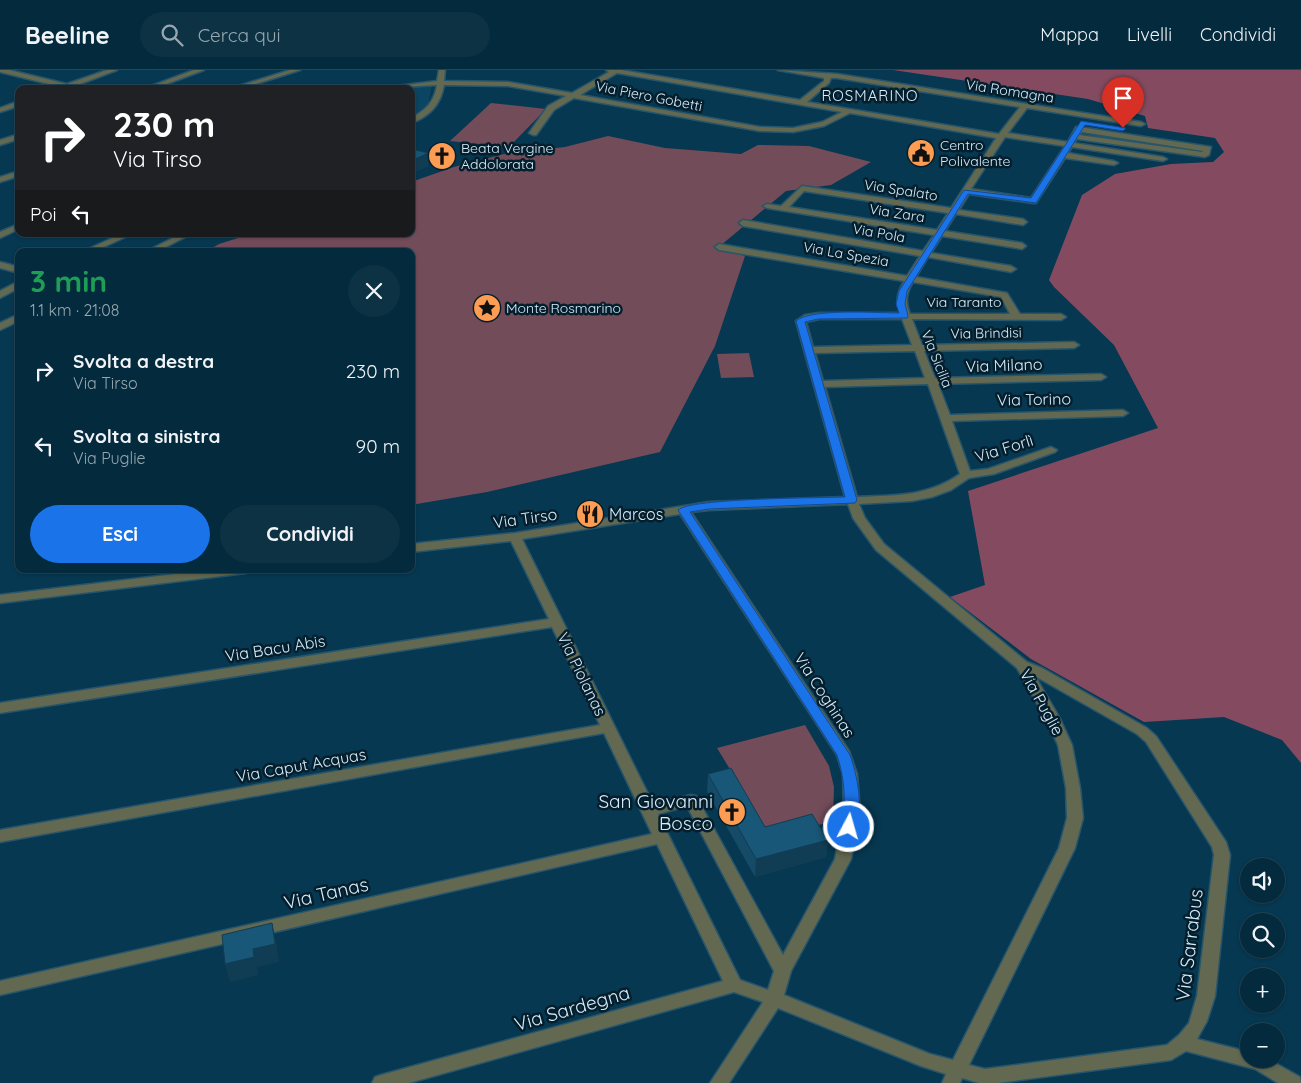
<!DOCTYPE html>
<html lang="it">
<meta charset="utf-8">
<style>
:root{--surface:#042a3d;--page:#0d3244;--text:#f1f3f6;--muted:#97a7b0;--line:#254657;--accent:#1a73e8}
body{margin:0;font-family:Quicksand,sans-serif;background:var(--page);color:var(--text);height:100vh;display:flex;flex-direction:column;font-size:19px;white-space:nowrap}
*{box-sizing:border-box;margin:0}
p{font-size:16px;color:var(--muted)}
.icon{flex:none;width:28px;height:28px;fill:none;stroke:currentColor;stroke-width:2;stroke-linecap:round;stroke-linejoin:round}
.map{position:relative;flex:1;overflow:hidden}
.details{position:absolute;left:15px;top:178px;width:400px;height:325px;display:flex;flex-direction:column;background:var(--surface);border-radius:10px;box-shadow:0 1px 4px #0004,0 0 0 1px var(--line)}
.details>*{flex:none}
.guide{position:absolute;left:15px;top:15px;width:400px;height:152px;border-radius:10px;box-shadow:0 1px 4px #0004,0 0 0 1px var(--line);background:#202124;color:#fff;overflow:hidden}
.fabs{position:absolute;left:1240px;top:788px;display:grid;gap:10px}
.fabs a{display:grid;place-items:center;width:45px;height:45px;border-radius:50%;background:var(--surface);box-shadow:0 1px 4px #0004,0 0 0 1px var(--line);font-size:25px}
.pin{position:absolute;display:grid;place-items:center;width:42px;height:42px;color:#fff;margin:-51px -21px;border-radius:50% 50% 50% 0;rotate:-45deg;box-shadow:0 0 5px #0007}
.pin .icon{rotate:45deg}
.me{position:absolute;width:55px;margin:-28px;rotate:6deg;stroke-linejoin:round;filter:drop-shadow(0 0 4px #0008)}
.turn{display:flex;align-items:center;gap:18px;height:105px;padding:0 15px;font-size:22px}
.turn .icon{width:65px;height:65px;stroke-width:2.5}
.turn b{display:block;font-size:35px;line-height:42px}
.then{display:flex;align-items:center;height:48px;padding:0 15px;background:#0003;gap:10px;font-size:19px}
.round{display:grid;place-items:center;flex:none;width:52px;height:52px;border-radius:26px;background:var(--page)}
.summary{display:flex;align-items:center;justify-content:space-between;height:85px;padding:0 15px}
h1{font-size:30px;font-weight:800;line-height:38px;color:#1e9e55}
.button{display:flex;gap:10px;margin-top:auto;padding:10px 15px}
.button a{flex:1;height:58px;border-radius:30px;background:var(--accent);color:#fff;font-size:20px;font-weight:800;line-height:58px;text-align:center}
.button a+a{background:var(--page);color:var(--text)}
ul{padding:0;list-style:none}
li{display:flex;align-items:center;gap:15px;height:75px;padding:0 15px}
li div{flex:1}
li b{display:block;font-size:19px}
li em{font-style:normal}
header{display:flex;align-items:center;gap:30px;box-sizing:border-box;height:70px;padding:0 25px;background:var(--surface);border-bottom:1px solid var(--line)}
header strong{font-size:24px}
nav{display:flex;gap:28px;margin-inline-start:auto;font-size:18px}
.search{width:350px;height:45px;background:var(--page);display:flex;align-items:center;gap:12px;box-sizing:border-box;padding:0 18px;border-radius:28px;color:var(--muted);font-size:19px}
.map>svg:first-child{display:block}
.built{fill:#0b4561}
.green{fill:#734c5a}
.forest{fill:#844b60}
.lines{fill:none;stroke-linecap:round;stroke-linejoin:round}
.minor-casing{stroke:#27556c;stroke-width:3}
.minor{fill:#636850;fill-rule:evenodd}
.wall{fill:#154b67}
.shaded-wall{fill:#113d54}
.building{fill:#185778;stroke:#113d54}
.route{fill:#1a73e8;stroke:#114b97}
.labels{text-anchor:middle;stroke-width:5;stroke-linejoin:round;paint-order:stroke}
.far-street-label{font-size:14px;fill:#d5ecfc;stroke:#051e2c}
.far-poi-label{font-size:14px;fill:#d5ecfc;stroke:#051e2c;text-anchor:start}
.far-neighbourhood-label{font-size:15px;letter-spacing:1px;fill:#d5ecfc;stroke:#051e2c}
.street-label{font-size:16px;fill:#d5ecfc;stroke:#051e2c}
.poi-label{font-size:16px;fill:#d5ecfc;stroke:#051e2c;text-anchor:start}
.near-poi-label{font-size:19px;fill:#d5ecfc;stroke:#051e2c;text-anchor:end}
.near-street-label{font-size:19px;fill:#d5ecfc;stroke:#051e2c}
</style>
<header>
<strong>Beeline</strong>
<div class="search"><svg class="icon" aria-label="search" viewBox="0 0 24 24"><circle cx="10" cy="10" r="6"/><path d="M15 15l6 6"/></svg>Cerca qui</div>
<nav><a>Mappa</a><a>Livelli</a><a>Condividi</a></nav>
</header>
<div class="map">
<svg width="1301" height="1013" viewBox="0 0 1301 1013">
<rect width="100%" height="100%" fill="#063851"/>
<path class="built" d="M432 15 428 35 411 47V19H388Z"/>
<g class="green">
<path d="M491 33 546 39 509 77 450 71Z"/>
<path d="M608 66 665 78 741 84 758 75 809 76 871 92 831 115 786 121 720 176 745 186 715 276 660 382 487 422 411 435V181H207L219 174 251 164H411V112L454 97 504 84 565 77Z"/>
<path d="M749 283 754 307 721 308 717 284Z"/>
<path d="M805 655 829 696 834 717 833 751 772 768 717 678Z"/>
</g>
<path class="forest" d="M893 0H1301V693L1282 670 1224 647 1144 652 1031 589 950 527 985 515 968 421 1158 358 1114 275 1054 217 1049 210 1082 125 1115 104 1171 94 1213 92 1224 82 1215 68 1148 58 1145 46 1088 29Z"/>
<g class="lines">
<g class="minor-casing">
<g id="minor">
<path d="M0 0H9L67 14 107 0H117L75 16 81 19H69L0 2Z"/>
<path d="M194 0H204L153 19H143Z"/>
<path d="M290 0H300L240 19H229Z"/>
<path d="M439 0H445L444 11 508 12 572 23 609 2 606 0H621L800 30 824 11V8L778 0 837 4 1141 52 1145 54 1141 56 1027 38 1008 63 1068 72 1076 57H1079L1211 77 1209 85 1205 87 1077 69 1074 73 1163 87 1167 89 1163 91 1072 77 1068 83 1114 91 1118 93 1114 95 1065 88 1036 133H1033L969 124 959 140 1023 149 1027 152 1023 155 956 144 945 161 1022 173 1026 176 1022 179 942 166 931 183 1011 196 1016 199 1011 202 928 187 916 207 1007 223 1020 244H1061L1066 247 1061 250 912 249 922 275 1074 272 1079 275 1074 278 924 281 935 308 1101 304 1106 307 1101 310 938 314 950 345 1123 340 1128 343 1123 346 952 351 970 401 988 399 1051 377 1057 380 1055 382 994 404 969 408 951 420 932 427 912 431 859 434 865 448 884 474 1027 592 1042 598 1147 658 1156 666 1226 772 1230 785 1215 926 1207 951 1197 969 1249 982V989H1268L1300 1007 1301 1013H1278L1255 999 1186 981 1171 990 998 1013H979L962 1008 960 1013H942L946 1004 921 996 778 938 729 1013H710L763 932 734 922 409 1013H372L375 1007 381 1005 723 911 657 774 0 925V911L652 764 604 663 0 772V760L600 655 552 557 0 643V633L549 549 511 471 411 482V474L515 463 709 432 845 427 796 251 805 245 819 243H900C895 231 898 222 904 211L719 180 715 177 719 174 907 206 920 186 743 156 739 153 743 150 923 181 934 165 767 138 763 136 767 134 781 136 802 116 951 138 996 68 850 43 824 56 793 62 760 61 574 28 554 40 536 65H533L529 63 548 36 566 26 508 16 444 15C441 34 429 47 411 53V48C426 40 434 32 437 15L373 19 437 11ZM617 3 842 42 822 52 793 58 760 57 580 25ZM831 8H837L1020 37 999 64 807 32 829 13ZM1082 62 1203 81 1202 82 1079 65ZM1005 67 1065 76 1031 128 971 119ZM804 121 948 143 937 160 789 137ZM913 212 1001 227 1010 244H910C905 232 906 223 913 212ZM819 249H902L912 275 813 277 806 252ZM915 281 925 308 823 311 815 283ZM928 314 960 404C927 427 895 425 857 427L825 317ZM848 434 853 448 876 480 1017 598 1045 647 1058 675 1066 718 1067 748 1059 778 953 990 930 984 784 925 791 901 851 789 860 741 857 704 849 681 691 442 709 440ZM680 444 837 685 843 704 844 741 835 789 783 885 696 726 691 725 653 734 522 469ZM1035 606 1137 664 1146 672 1212 777 1214 785 1197 926 1189 953 1179 965 1167 975 985 999 969 995 1075 778 1083 748 1080 718 1072 675 1059 647ZM687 736 774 901 768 920 740 910 658 744Z"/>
<path d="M19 31V36L0 42V38Z"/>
<path d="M19 64V69L0 75V70Z"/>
<path d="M19 101V106L0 112V107Z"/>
<path d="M19 154V159L0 168V162Z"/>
<path d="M121 164H132L95 181H84Z"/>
<path d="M181 164H191L158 181H147Z"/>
<path d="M0 192 19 197V203L0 198Z"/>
<path d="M19 211V218L0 228V221Z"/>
<path d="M19 244V251L0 260V253Z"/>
<path d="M217 499H252L246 503 0 533V525Z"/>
</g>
</g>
<use href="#minor" class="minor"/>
</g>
<path class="wall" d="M708 704 765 757 828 770 826 787 755 807 707 722Z"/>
<g class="shaded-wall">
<path d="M428 83 429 96 411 104V91Z"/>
<path d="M828 770 826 787 755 807 756 789Z"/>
<path d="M272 853 276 871 279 892 257 897 258 905 230 912 225 894 253 879Z"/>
</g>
<g class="building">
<path d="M411 79 428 83 411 91Z"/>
<path d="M731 698 765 757 812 744 828 770 756 789 708 704Z"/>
<path d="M272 853 275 874 253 879 254 887 225 894 222 865Z"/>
</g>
<path class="route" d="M1081 51 1126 58 1123 61 1085 55 1036 133 968 124 907 221 905 234 908 246 907 248 818 249 805 252 857 430 855 433 709 439 690 442 850 685C857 704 865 742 854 761H844L842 757C846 733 845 709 837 685L678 440C690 428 820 428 845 427L796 251C810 238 878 243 899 243L896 234 899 221 964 120 1031 128Z"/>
<defs>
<g id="civic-disc" transform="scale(1.4375)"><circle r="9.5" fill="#fc9d53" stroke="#051e2c"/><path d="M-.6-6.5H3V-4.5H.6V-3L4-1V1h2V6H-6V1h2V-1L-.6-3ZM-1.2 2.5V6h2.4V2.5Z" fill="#111"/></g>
<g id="church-disc" transform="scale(1.4375)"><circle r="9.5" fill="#fc9d53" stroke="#051e2c"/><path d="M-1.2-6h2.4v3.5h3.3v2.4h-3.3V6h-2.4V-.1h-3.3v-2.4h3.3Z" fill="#111"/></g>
<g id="sight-disc" transform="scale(1.4375)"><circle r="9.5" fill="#fc9d53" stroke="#051e2c"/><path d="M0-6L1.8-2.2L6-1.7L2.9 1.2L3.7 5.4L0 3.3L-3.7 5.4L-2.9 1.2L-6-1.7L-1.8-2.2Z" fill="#111"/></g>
<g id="restaurant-disc" transform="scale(1.4375)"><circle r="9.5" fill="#fc9d53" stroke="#051e2c"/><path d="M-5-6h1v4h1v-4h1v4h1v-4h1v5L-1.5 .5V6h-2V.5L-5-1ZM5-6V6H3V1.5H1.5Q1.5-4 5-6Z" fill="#111"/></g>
</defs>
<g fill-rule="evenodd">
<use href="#civic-disc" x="921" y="83"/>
<use href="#church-disc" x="442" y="86"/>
<use href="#sight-disc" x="487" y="238"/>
<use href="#restaurant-disc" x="590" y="444"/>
<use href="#church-disc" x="732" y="742"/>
</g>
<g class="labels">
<g class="far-street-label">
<text transform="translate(1010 21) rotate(9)" y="5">Via Romagna</text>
<text transform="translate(649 26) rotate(11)" y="5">Via Piero Gobetti</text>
<text transform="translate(901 120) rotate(9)" y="5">Via Spalato</text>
<text transform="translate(897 143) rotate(9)" y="5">Via Zara</text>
<text transform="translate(879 163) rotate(10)" y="5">Via Pola</text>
<text transform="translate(846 184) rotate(10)" y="5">Via La Spezia</text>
<text x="964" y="237">Via Taranto</text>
<text transform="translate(986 263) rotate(-1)" y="5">Via Brindisi</text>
<text transform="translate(937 289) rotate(68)" y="5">Via Sicilia</text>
</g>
<g class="far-poi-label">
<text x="940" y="80">Centro<tspan x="940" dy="16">Polivalente</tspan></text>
<text x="461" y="83">Beata Vergine<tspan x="461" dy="16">Addolorata</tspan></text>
<text x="506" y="243">Monte Rosmarino</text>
</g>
<g class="far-neighbourhood-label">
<text x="870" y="31">ROSMARINO</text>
</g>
<g class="street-label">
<text transform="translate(1004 295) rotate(-2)" y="6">Via Milano</text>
<text transform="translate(1034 329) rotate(-1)" y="6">Via Torino</text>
<text transform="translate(1004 378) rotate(-17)" y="6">Via Forlì</text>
<text transform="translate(525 448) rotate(-8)" y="6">Via Tirso</text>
<text transform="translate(275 578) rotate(-9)" y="6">Via Bacu Abis</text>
<text transform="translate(582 604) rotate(64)" y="6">Via Piolanas</text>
<text transform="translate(825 625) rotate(57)" y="6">Via Coghinas</text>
<text transform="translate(1042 632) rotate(61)" y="6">Via Puglie</text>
<text transform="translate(301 695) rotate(-10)" y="6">Via Caput Acquas</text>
</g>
<g class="poi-label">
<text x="609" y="450">Marcos</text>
</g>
<g class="near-poi-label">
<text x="713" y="738">San Giovanni<tspan x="713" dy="22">Bosco</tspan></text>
</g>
<g class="near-street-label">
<text transform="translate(326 823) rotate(-13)" y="7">Via Tanas</text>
<text transform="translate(1189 875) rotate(-83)" y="7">Via Sarrabus</text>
<text transform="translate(572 938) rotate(-16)" y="7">Via Sardegna</text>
</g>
</g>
</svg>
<div class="fabs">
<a><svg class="icon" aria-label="sound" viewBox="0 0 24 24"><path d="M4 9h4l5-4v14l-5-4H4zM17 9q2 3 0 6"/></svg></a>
<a><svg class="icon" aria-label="search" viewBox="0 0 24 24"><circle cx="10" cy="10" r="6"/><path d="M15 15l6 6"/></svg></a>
<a>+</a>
<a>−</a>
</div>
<div class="pin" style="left:1123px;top:58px;background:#d93025"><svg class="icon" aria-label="arrive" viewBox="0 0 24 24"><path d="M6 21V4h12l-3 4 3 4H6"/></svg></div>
<svg class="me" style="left:849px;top:757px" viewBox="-20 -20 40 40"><circle r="17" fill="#1a73e8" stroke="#fff" stroke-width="3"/><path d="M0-11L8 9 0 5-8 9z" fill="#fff"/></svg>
<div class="guide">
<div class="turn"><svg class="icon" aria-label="right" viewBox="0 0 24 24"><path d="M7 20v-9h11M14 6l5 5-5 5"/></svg><div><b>230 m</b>Via Tirso</div></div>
<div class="then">Poi<svg class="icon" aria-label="left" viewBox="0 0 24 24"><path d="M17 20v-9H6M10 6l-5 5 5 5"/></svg></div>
</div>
<section class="details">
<div class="summary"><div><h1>3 min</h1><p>1.1 km · 21:08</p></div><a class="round"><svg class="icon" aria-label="close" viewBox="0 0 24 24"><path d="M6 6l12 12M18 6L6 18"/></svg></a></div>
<ul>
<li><svg class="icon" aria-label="right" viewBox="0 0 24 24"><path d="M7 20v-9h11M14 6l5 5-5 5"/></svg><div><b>Svolta a destra</b><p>Via Tirso</p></div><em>230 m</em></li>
<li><svg class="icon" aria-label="left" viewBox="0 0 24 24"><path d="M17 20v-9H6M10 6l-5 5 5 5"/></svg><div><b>Svolta a sinistra</b><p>Via Puglie</p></div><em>90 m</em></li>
</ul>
<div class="button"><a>Esci</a><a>Condividi</a></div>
</section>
</div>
